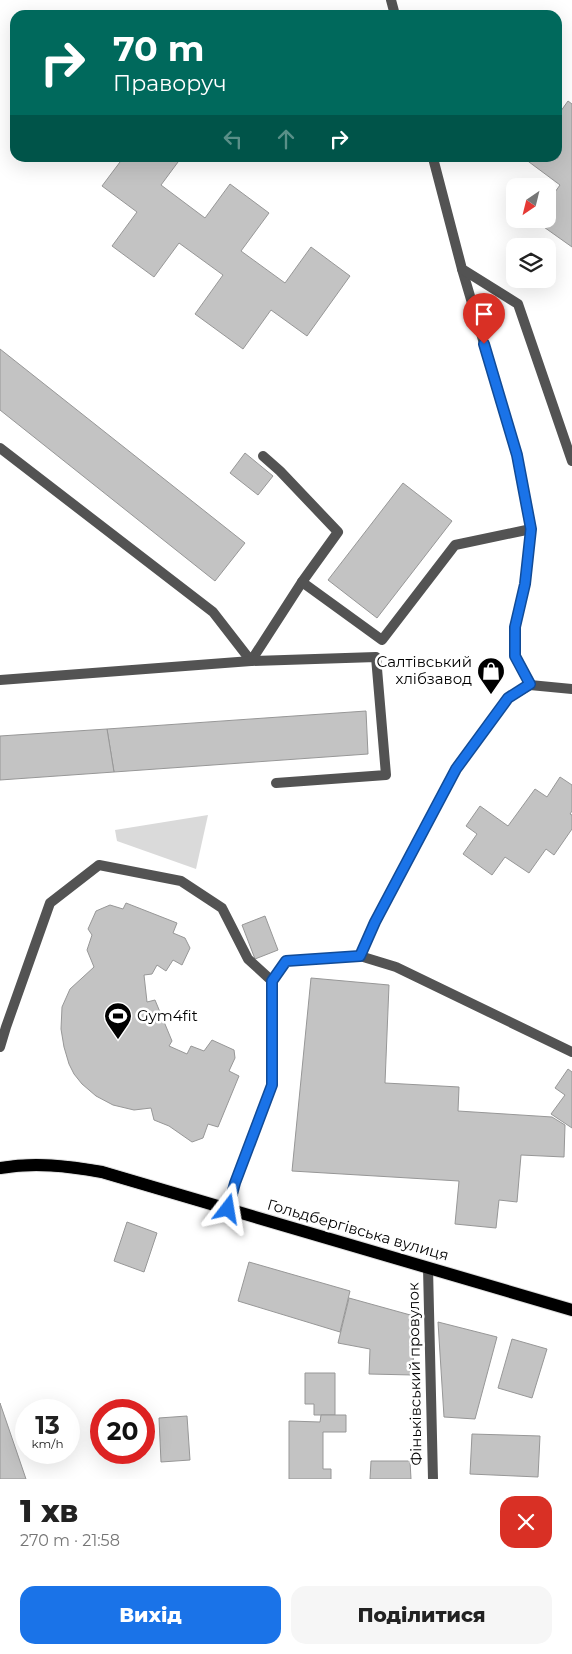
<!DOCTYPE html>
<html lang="uk">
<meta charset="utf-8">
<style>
:root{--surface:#fff;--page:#f6f6f6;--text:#222;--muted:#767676;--accent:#1a73e8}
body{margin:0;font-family:Montserrat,sans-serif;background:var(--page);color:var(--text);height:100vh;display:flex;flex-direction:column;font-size:19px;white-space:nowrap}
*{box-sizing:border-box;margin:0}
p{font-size:16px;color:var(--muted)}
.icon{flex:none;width:28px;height:28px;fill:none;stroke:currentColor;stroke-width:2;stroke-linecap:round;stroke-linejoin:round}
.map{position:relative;height:1479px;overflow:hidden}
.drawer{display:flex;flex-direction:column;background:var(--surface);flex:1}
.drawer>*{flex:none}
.guide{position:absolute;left:10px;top:10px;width:552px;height:152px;border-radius:15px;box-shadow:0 5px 20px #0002;background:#00695c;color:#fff;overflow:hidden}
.needle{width:32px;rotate:215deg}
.controls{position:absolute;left:506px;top:178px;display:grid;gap:10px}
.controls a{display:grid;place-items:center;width:50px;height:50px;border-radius:10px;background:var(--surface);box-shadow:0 5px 20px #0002;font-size:25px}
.speed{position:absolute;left:15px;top:1399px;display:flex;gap:10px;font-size:25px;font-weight:700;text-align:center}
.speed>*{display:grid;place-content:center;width:65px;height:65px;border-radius:50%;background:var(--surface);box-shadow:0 5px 20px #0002;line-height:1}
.speed small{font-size:12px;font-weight:400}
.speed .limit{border:8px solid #d22;background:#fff;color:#111}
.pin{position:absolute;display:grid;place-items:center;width:42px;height:42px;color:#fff;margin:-51px -21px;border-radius:50% 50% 50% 0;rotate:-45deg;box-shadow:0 0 5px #0007}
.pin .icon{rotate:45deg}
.me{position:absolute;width:55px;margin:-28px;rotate:14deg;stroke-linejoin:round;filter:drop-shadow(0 0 4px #0008)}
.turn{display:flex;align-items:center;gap:18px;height:105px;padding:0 20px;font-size:22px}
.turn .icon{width:65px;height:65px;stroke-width:2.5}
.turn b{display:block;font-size:35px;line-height:42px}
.lanes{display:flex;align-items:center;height:48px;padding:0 20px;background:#0003;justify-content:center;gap:25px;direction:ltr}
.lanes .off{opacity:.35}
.round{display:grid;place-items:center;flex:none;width:52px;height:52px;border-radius:15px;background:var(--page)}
.summary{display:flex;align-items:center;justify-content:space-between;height:85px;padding:0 20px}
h1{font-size:30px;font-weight:800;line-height:38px}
.cta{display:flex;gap:10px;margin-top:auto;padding:10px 20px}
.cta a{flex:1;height:58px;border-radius:15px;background:var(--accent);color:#fff;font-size:20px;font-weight:800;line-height:58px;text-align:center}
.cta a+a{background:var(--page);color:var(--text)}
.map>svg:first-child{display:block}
.green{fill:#dadada}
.building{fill:#c3c3c3;stroke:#979797}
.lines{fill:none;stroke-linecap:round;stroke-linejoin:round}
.primary-casing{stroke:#dbdbdb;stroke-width:14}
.service{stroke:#535353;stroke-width:10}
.minor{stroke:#535353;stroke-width:10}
.primary{stroke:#000;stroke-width:12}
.tram{stroke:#000;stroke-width:1}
.route-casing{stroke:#114b97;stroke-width:12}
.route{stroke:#1a73e8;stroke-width:9}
.labels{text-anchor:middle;stroke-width:5;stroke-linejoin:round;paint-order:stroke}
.poi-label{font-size:15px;fill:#000;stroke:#fff;text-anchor:end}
.street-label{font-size:15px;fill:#000;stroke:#fff}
</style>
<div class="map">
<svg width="572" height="1479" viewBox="0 0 572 1479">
<rect width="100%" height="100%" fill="#fff"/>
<path class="green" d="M208 815 196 869 117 841 115 830Z"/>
<g class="building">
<path d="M568 101 572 104V247L534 220 548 219V202L560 185 525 159 526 158H558V115Z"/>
<path d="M123 158H181L161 185 205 218 230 184 269 213 241 251 285 283 311 247 350 276 307 336 271 310 243 349 195 314 223 275 179 243 154 277 112 246 137 212 102 186Z"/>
<path d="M0 349 245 543 215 581 0 410Z"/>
<path d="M245 453 273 476 258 495 230 473Z"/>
<path d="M403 483 452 521 377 618 328 580Z"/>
<path d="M366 711 368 754 114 772 107 729Z"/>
<path d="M107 729 114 772 0 780V736Z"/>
<path d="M560 777 572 785V811L570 814 572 815V829L554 855 546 849 529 873 505 857 492 875 463 854 477 834 466 826 480 806 508 826 535 789 547 797Z"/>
<path d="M126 903 177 923 173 933 185 938 190 948 182 965 173 960 166 971 157 965 152 974 144 975 147 1002 155 1000 172 1041 169 1046 187 1054 191 1046 204 1051 212 1040 234 1050 235 1058 229 1071 239 1076 218 1127 208 1124 203 1138 192 1142 169 1126 154 1120 151 1108 134 1110 113 1105 96 1096 82 1084 74 1074 69 1064 64 1047 61 1029 62 1007 70 989 94 967 87 950 92 935 88 929 96 911 110 905 123 909Z"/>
<path d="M265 916 278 950 255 959 242 925Z"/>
<path d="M311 978 389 985 385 1083 459 1087 458 1111 552 1117 565 1125 564 1157 521 1155 517 1202 499 1200 496 1228 455 1224 459 1181 292 1171Z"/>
<path d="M568 1069 572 1072V1128L551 1114 565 1095 555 1088Z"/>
<path d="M127 1222 157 1233 144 1272 114 1261Z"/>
<path d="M249 1262 350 1291 340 1332 238 1301Z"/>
<path d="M349 1298 414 1316 413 1375 369 1374 370 1349 338 1343Z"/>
<path d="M438 1322 497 1337 475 1419 444 1417Z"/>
<path d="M512 1339 547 1349 532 1398 498 1388Z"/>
<path d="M305 1373H335V1415H314V1404H305Z"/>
<path d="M0 1403 26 1479H0Z"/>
<path d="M321 1415H346V1432H323V1469H331V1479H289V1421L320 1422Z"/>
<path d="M187 1416 190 1460 161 1462 159 1418Z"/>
<path d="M472 1434 540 1436 538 1477 470 1474Z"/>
<path d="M371 1461H410L411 1479H370Z"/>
</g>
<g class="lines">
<g class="primary-casing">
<path id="primary" d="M0 1168C35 1162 68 1166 102 1172L572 1310"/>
</g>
<g class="service">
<path d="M462 269 517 455 531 529 525 584 515 627V656L530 685"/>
<path d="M0 448 213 612 251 661 302 582 338 532 280 471 263 456"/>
<path d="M302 582 382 640 455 545 531 529"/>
<path d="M0 680 251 661 376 657 386 775 276 783"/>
<path d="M360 956 375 922 456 769 508 698 530 685 572 689"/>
<path d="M0 1047 6 1027 50 903 99 865 181 881 222 908 248 959 272 981"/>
<path d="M228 1209 235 1183 272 1085V981L286 961 360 956 396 967 572 1052"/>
</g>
<g class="minor">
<path d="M391 0 395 15"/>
<path d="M433 158 462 269 518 304 572 461"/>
<path d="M428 1268 433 1479"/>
</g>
<use href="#primary" class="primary"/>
<g class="tram">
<path d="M0 1163C36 1157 68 1161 103 1167L572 1306"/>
<path d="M0 1173C35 1167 67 1171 101 1177L572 1315"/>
</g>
</g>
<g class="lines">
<g class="route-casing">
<path id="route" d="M228 1209 235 1183 272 1085V981L286 961 360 956 375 922 456 769 508 698 530 684 515 656V627L525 584 531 529 517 455 484 344"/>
</g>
<use href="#route" class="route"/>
</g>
<defs>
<g id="shop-pin" transform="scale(1.4375)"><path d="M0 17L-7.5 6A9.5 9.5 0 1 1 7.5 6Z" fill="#000" stroke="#fff"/><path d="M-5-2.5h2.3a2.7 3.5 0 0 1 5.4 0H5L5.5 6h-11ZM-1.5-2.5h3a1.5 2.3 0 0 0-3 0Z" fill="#fff"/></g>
<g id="stadium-pin" transform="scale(1.4375)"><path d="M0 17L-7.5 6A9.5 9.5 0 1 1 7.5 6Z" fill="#000" stroke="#fff"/><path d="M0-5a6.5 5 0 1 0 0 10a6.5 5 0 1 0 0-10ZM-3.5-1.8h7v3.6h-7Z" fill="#fff"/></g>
</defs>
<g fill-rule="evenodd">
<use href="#shop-pin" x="491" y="671"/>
<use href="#stadium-pin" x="118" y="1016"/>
</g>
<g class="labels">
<g class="poi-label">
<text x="472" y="667">Салтівський<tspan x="472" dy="17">хлібзавод</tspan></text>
<text x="137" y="1021" text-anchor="start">Gym4fit</text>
</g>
<g class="street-label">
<text transform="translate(358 1230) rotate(16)" y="5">Гольдбергівська вулиця</text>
<text transform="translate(415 1374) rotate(-91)" y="5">Фіньківський провулок</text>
</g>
</g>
</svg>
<div class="controls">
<a><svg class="needle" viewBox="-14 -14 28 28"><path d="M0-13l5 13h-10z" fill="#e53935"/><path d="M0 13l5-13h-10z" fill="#767676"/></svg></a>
<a><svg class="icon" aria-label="layers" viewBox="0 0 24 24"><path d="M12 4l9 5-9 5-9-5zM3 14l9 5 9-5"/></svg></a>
</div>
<div class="speed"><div>13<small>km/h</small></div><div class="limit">20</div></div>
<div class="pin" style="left:484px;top:344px;background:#d93025"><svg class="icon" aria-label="arrive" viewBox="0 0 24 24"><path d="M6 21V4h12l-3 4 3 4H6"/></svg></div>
<svg class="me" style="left:228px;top:1209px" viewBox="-20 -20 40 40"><path d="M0-17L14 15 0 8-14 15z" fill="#1a73e8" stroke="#fff" stroke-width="4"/></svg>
<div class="guide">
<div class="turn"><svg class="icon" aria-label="right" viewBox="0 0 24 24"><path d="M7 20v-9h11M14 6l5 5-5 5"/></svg><div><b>70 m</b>Праворуч</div></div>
<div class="lanes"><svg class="icon off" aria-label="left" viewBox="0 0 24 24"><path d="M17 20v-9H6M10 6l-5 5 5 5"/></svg><svg class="icon off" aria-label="ahead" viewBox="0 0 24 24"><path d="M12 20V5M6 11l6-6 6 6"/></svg><svg class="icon" aria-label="right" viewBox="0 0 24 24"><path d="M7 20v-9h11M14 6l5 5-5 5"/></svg></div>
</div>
</div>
<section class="drawer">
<div class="summary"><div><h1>1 хв</h1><p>270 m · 21:58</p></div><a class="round" style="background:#d93025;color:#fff"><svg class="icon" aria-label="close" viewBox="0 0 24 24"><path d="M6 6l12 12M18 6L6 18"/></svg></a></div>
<div class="cta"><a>Вихід</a><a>Поділитися</a></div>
</section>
